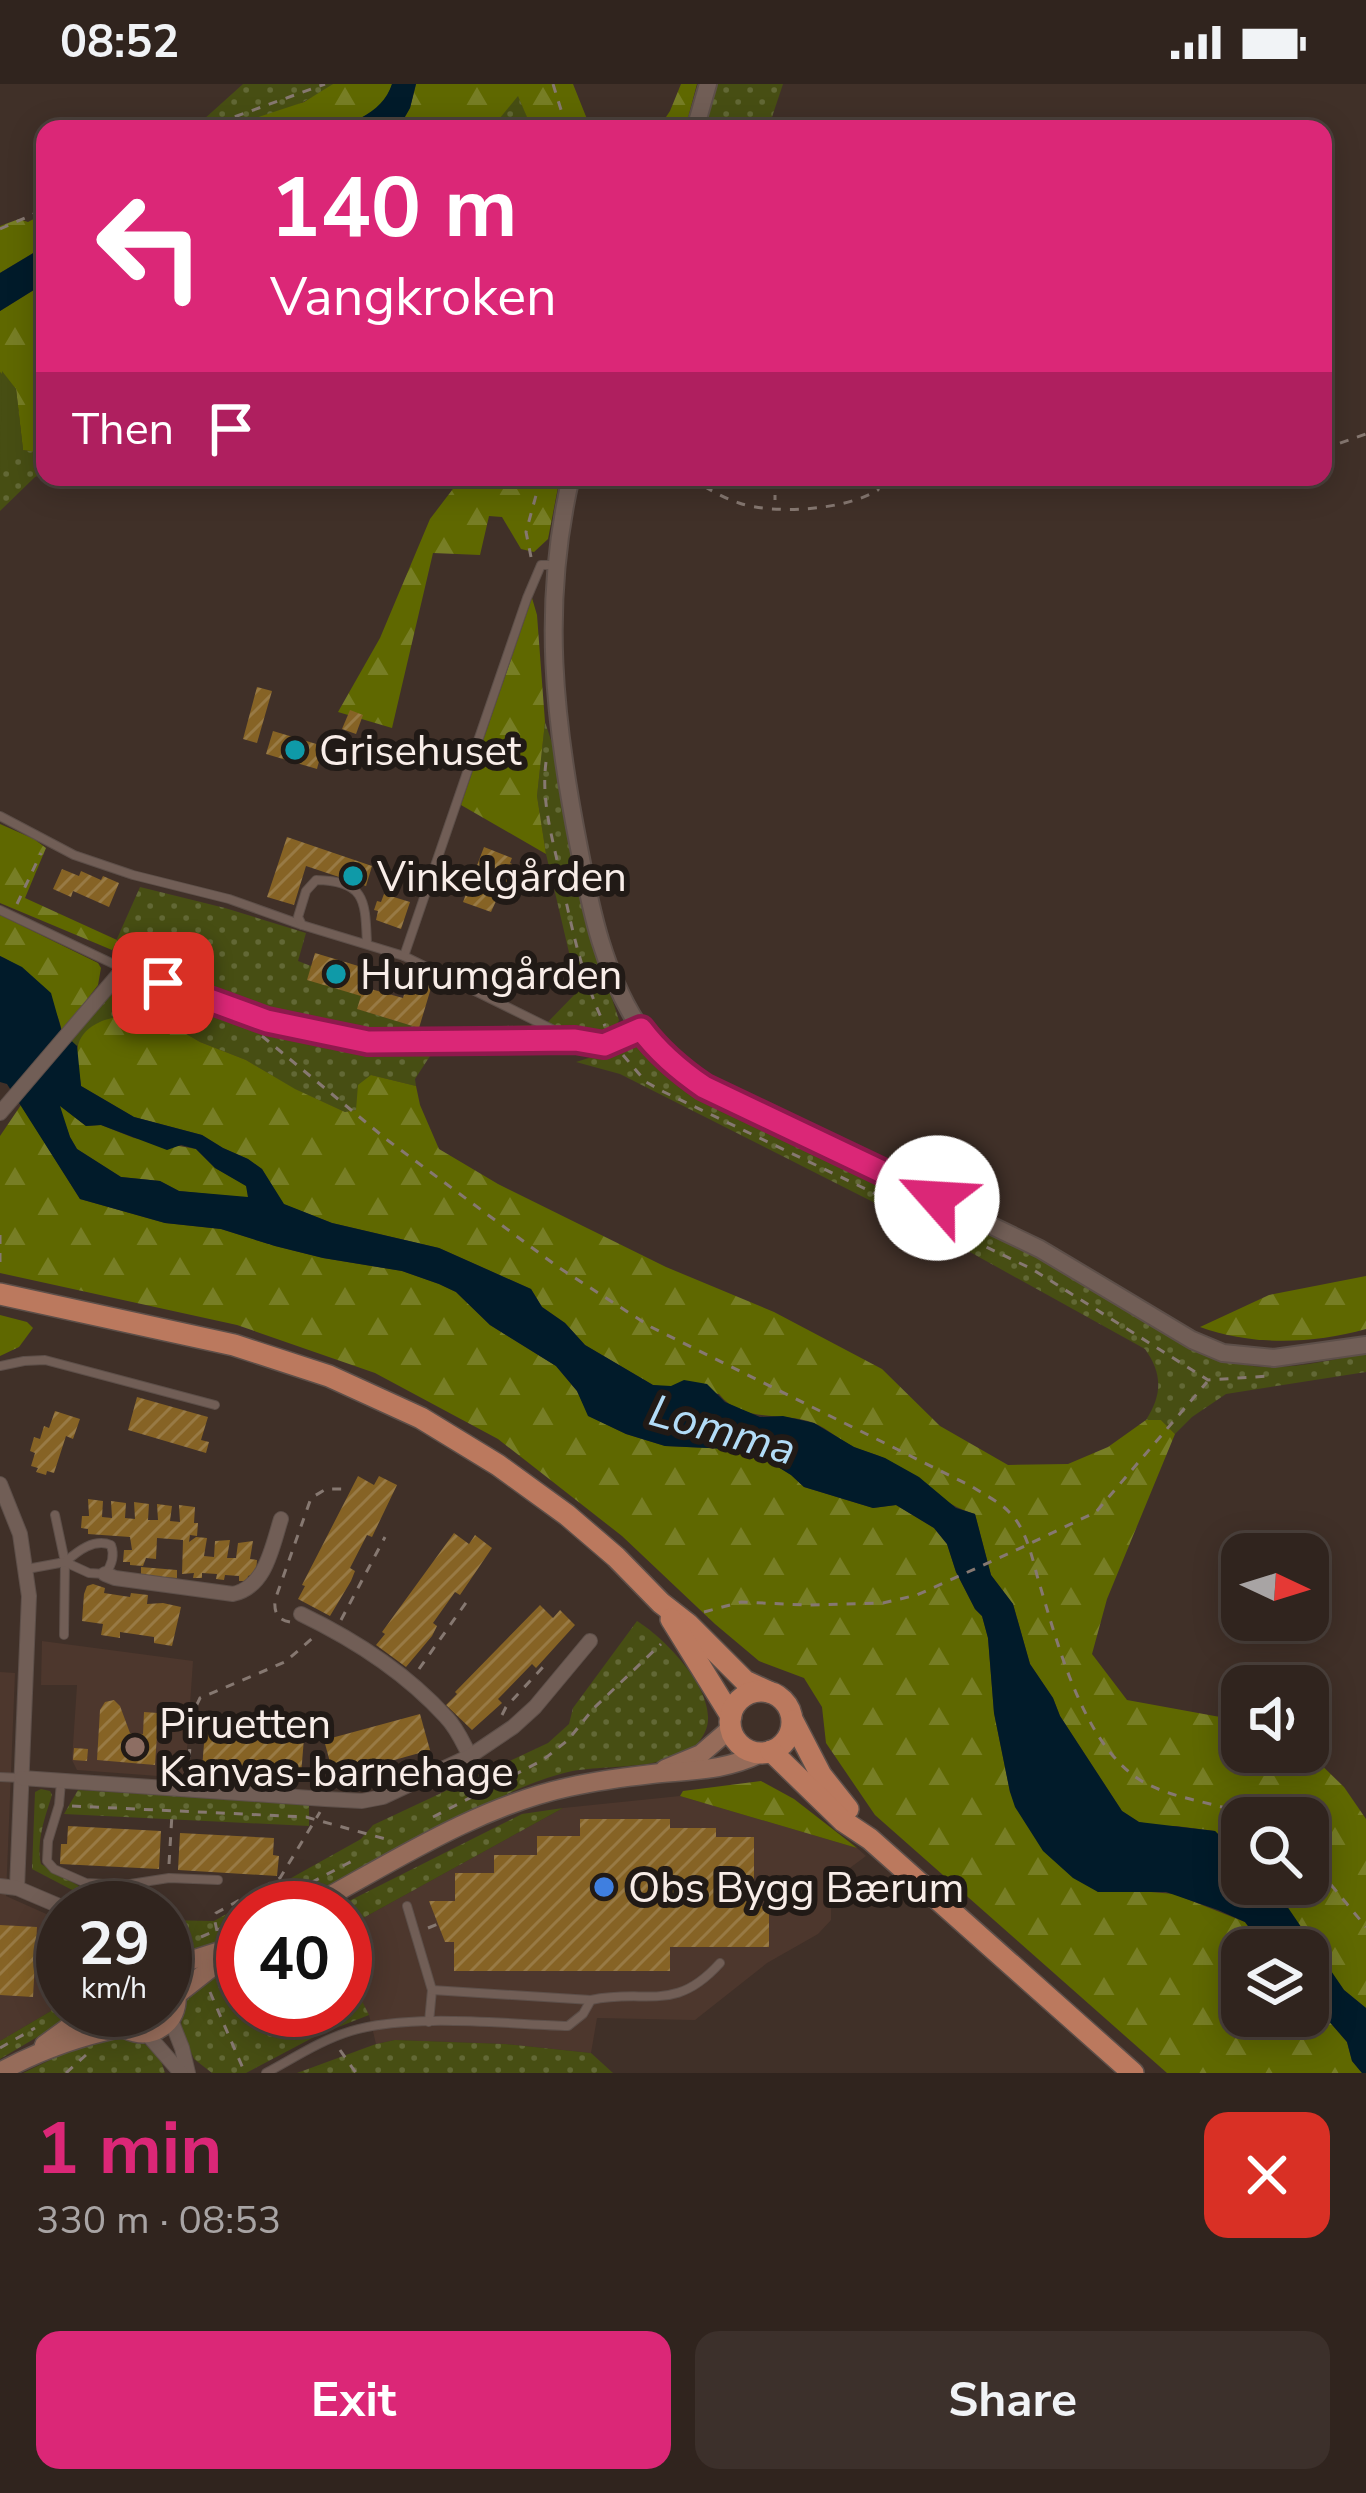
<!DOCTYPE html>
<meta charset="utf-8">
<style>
:root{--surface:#30241e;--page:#3c302b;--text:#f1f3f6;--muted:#a8a4a4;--line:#4b413c;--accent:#db2777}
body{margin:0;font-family:"Nunito Sans",sans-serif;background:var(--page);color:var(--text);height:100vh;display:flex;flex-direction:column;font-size:45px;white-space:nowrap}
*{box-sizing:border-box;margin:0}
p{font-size:39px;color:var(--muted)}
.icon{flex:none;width:66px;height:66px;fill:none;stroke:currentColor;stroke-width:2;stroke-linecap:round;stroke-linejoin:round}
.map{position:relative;height:1989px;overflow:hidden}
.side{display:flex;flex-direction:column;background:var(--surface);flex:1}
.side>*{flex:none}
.guide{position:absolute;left:36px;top:36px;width:1296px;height:366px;border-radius:24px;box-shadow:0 6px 30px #0003,0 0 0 3px var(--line);background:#db2777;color:#fff;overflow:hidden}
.needle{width:78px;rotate:94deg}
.buttons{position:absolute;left:1221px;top:1449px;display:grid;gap:24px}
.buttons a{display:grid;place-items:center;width:108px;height:108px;border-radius:24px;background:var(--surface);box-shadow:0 6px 30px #0003,0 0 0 3px var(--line);font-size:60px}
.speed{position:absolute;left:36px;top:1797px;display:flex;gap:24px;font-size:60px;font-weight:700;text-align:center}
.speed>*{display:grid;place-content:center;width:156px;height:156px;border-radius:50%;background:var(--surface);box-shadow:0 6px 30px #0003,0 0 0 3px var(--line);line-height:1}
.speed small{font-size:30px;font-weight:400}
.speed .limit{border:18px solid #d22;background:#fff;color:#111}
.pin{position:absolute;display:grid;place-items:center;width:102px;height:102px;color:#fff;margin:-51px;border-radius:24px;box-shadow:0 6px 18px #0006}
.me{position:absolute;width:132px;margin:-66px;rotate:296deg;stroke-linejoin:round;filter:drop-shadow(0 0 9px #0008)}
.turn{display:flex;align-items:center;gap:42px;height:252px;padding:0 36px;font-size:54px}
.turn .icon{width:156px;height:156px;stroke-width:2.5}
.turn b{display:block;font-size:84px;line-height:102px}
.then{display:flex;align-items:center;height:114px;padding:0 36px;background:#0003;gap:24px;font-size:45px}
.round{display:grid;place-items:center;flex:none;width:126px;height:126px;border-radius:24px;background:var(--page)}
.head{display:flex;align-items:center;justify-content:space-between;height:204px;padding:0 36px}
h1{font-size:72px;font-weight:700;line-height:90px;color:var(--accent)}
.action{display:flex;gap:24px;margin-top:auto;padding:24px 36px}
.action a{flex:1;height:138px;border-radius:24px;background:var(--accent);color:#fff;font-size:48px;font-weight:700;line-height:138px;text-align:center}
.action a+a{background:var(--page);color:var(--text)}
.status{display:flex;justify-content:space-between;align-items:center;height:84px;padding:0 60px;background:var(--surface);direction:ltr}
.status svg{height:33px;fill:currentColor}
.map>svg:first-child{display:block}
.built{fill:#4d372d}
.grass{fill:url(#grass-dots)}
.forest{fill:url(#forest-firs)}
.park{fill:#474e13}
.water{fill:#011b2a;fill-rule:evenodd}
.building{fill:url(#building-hatch)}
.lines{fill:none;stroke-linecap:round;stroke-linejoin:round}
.service-casing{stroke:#5d4f49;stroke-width:10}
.minor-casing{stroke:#5d4f49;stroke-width:16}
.tertiary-casing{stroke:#5d4f49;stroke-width:20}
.secondary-casing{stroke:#5d4f49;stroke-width:21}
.primary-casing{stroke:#5d4f49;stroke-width:24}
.path{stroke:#867871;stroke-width:3;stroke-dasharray:9 9;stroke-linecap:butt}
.service{stroke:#715e56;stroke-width:8}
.minor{stroke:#715e56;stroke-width:14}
.tertiary{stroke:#715e56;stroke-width:16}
.secondary{stroke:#966c5a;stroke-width:18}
.primary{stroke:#bb795e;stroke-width:21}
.route-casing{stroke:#8e194d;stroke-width:30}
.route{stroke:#db2777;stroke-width:21}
.culture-dot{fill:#0f9aa8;stroke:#211a16;stroke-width:4.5}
.education-dot{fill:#8d6e63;stroke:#211a16;stroke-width:4.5}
.shop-dot{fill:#3f7fe0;stroke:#211a16;stroke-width:4.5}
.labels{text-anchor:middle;stroke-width:12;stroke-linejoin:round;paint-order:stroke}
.poi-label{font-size:42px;fill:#f8ede8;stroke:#211a16;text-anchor:start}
.water-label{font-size:45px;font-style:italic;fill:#b2dcf7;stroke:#211a16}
</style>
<div class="status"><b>08:52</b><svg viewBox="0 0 49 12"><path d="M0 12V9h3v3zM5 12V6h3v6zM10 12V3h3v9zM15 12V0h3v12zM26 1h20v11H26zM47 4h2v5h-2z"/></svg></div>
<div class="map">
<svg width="1366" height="1989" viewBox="0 0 1366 1989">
<defs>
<pattern id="grass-dots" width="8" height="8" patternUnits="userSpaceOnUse" patternTransform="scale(3)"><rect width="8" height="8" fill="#474e13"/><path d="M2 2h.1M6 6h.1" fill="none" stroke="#626835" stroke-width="1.8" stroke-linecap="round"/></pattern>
<pattern id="forest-firs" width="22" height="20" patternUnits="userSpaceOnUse" patternTransform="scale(3)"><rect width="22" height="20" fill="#5f6800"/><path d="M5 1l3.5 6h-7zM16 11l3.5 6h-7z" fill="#777e25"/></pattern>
<pattern id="building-hatch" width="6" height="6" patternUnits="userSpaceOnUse" patternTransform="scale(3)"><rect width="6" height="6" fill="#866325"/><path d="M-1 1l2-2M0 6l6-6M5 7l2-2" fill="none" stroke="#987a45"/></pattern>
</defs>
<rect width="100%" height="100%" fill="#403028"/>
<g class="built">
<path d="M42 1557 193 1577 185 1694 77 1686 72 1676 77 1601H41Z"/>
<path d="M0 1588 15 1589 6 1812 53 1833 56 1862 51 1927 0 1957Z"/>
<path d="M680 1712 857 1764 866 1772 835 1795 831 1805V1836L818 1850 767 1879 695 1936 597 1934 591 1969 505 1960 395 1956 376 1960 369 1931 345 1894V1844L563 1724Z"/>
</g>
<g class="grass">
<path d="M243 0H333C310 19 253 40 223 45 213 46 202 45 193 45Z"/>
<path d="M712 0H783L768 45H701Z"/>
<path d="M518 11 532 45H491Z"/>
<path d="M0 288 16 305 23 366 45 369V389L35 393 0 427Z"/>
<path d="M545 638 554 665 563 728 585 833 619 936 614 948 608 951 385 952 335 946 291 938 206 906 112 866 140 803 225 824 306 849 298 877 311 882 361 912 358 925 419 944 545 941 578 907 546 770 537 712Z"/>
<path d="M131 897C157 911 182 918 210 926 288 951 350 967 432 969L415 995 416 1002 371 991 357 1026 345 1028 294 1005 246 976 200 958 164 937 87 948 77 962 71 957C87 937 105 903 131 897Z"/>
<path d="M636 959 664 982 1032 1171C1048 1180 1065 1188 1081 1197 1133 1229 1184 1271 1246 1281 1285 1288 1327 1276 1366 1270V1288L1226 1310 1192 1333 1175 1350 1161 1336H1146C1162 1311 1163 1290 1145 1265L950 1157 620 990 576 978Z"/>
<path d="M637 1537C665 1554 722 1612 705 1648 686 1690 605 1679 568 1688 523 1699 483 1722 442 1743 390 1770 338 1797 286 1824H243V1846L198 1868 165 1874V1836L214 1837 361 1755 373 1741 548 1659 569 1640 573 1624Z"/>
<path d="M41 1705 50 1707 52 1711C45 1733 36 1758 41 1780L84 1805 100 1808 101 1813 117 1814 120 1817V1824H98L76 1808 32 1785 35 1708Z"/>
<path d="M78 1706 309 1720V1742L64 1730Z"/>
<path d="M563 1724 345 1844V1824H335L522 1730Z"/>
<path d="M53 1833 63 1840V1926H83L0 1975V1957L51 1927 56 1862Z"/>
<path d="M243 1874V1926H345V1894L351 1895 369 1931 318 1951 246 1989H212L194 1975 181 1945 182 1927 191 1906Z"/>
<path d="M113 1950 139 1956 159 1971 165 1989H23L94 1955Z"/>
<path d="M395 1956 505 1960 591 1969 613 1989H297L376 1960Z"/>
</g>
<g class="forest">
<path d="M333 0H392C375 59 270 45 222 45L304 18Z"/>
<path d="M416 0H573L591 45H532L518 12 491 45H398L410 24Z"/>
<path d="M681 0H697L685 45H658L670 27Z"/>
<path d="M45 129V162L0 189V142L19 135 28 138Z"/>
<path d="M45 199V369L23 366 16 305 0 288V227Z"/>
<path d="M462 393H560L548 455 534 468 521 465 502 433 489 432 480 471 433 469 392 644 338 628 380 554 430 435Z"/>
<path d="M532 514 537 531 545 638 537 712 546 770 461 721Z"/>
<path d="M0 740 34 755 46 764 25 814 117 856 112 866 0 819Z"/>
<path d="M0 831 98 879 101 884 98 901 62 948C56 915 30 886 0 872Z"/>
<path d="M128 932 164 937 200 958 246 976 295 1005 345 1028 356 1026 358 1001 371 991 416 1002 420 1021 439 1065 498 1100 666 1183 774 1228 882 1285 940 1342 1008 1381 1068 1380 1108 1363 1146 1336H1161L1175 1350 1107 1515 1092 1570 1127 1616 1242 1637V1668H1308L1344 1703 1366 1735V1924L1344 1906 1270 1800H1308V1734H1242V1774L1215 1747 1176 1742 1162 1743 1139 1738 1122 1727 1060 1632 1053 1614 1030 1580 1013 1520 991 1491 975 1430C942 1421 918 1394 889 1377 878 1370 865 1368 854 1363 840 1356 828 1345 814 1339 783 1327 743 1340 719 1310L653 1301 585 1261 565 1239 542 1223 531 1205 439 1164 332 1139 283 1120 262 1085 248 1075 223 1064 202 1051 134 1033 81 1002C80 991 75 972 78 961 85 939 109 933 128 932Z"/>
<path d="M58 1020 86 1042 101 1041 134 1054 196 1065 215 1084 247 1102 248 1114 179 1107 160 1097 121 1093 77 1065 70 1053Z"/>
<path d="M21 1021 80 1115 165 1139 221 1145 275 1162 323 1174 402 1187 439 1200 456 1208 490 1241 556 1282 577 1307 589 1332 626 1350 665 1362 751 1366 791 1391 804 1403 873 1424 896 1421 934 1444 947 1460 956 1488 975 1525 982 1532 988 1554 994 1629 1010 1708 1098 1808 1139 1807 1174 1810 1245 1838 1266 1866H1242V1932H1308V1913L1347 1958 1352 1977 1362 1989H1167L875 1731 826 1659 822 1623 804 1594 759 1577 715 1540 622 1452 498 1355 375 1289 237 1241 0 1189V1052Z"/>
<path d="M1366 1192V1245C1312 1260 1253 1262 1200 1243L1269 1211Z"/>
<path d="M0 1231 27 1238 33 1244 19 1263 0 1272Z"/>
<path d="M761 1697 794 1715 857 1764 680 1712 683 1707Z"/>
</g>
<path class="park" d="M2 287 16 305 23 366 0 392Z"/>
<g class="water">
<path d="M392 0H416L410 24 398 45H316C346 43 382 31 392 0Z"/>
<path d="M45 162V199L0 227V189Z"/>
<path d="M0 872 22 883 51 909 62 948 77 962 81 1002 134 1033 202 1051 223 1064 248 1075 262 1085 284 1120 332 1139 439 1164 531 1205 542 1223 565 1239 585 1261 653 1301 671 1302 684 1296 707 1300 725 1318 760 1333 783 1332 814 1339 854 1363 885 1374 919 1393 956 1424 975 1430 991 1491 1013 1520 1030 1580 1053 1614 1060 1632 1122 1727 1139 1738 1215 1747 1242 1774V1800H1270L1276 1806 1344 1906 1366 1924V1989H1362L1352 1977 1347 1958 1308 1913V1866H1266L1245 1838 1218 1826 1166 1808H1098L1073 1794 1043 1767 1015 1723 1010 1708 994 1629 988 1554 982 1532 975 1525 956 1488 947 1460 934 1444 896 1421 873 1424 804 1403 791 1391 751 1366 665 1362 626 1350 588 1332 577 1307 556 1282 490 1241 456 1208 439 1200 402 1187 323 1174 275 1162 221 1145 165 1139 80 1115 7 1000 0 998ZM60 1022 86 1042 101 1041 167 1066 181 1061 196 1065 215 1084 246 1102 248 1113 179 1107 160 1097 121 1093 77 1065 70 1053Z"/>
</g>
<g class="building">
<path d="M257 603 272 607 257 659 243 655Z"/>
<path d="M350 626 363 631 356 650 342 645Z"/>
<path d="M273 647 323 662 317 685 266 670Z"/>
<path d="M287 753 372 782 366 802 306 782 294 821 267 813Z"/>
<path d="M484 763 512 774 510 779 514 781 500 818 496 817 491 828 463 818Z"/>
<path d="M62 785 79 792 81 787 101 796 103 792 119 799 109 823 73 807 71 813 53 805Z"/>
<path d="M384 810 410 818 401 845 376 836 378 827 374 826 377 817 381 818Z"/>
<path d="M315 869 365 884 360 902 403 914 411 887 434 894 419 944 357 925 361 912 307 896Z"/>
<path d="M137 1313 208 1333 201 1356 209 1358 206 1369 128 1346Z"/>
<path d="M55 1327 80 1335 73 1355 66 1352 54 1389 47 1387 46 1391 36 1388 38 1384 31 1382 35 1369 30 1367 34 1353 40 1355 44 1342 49 1344Z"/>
<path d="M358 1392 374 1401 379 1392 397 1401 372 1453 367 1451 350 1484 355 1487 351 1497 330 1532 298 1515 305 1502 302 1501Z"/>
<path d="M88 1415 103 1417 102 1433 112 1434 111 1417 126 1419 125 1434 135 1435 134 1418 149 1420 148 1436H158L157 1420 172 1422 170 1437 180 1438 179 1421 195 1423 194 1439H198L197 1452 190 1451 189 1458 196 1453 207 1454 204 1472 214 1473 215 1457 230 1456 227 1474H236L238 1459 253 1457 250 1475 257 1476 256 1489 248 1492 247 1497H239V1492L225 1491 224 1496 216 1495 217 1490 202 1489V1494H193L194 1489 182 1490 183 1456 157 1454 156 1475 146 1474 143 1482 130 1481V1478H123L124 1466H132L130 1453 88 1450V1445L81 1444 82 1432H89Z"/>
<path d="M454 1449 469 1460 475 1451 492 1464 460 1511 455 1508 433 1539 437 1542 432 1552 406 1583 376 1561 385 1550 382 1548Z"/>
<path d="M141 1483 177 1486V1494L141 1492Z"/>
<path d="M93 1500 105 1504 104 1509 130 1513 131 1509 148 1511 147 1520 163 1519 181 1523 172 1562 154 1559V1553L120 1548V1554L101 1551 103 1540 82 1537 84 1510 87 1502Z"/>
<path d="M540 1521 553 1534 560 1526 575 1541 536 1584 532 1580 498 1615 502 1619 472 1646 446 1621 457 1610 455 1608Z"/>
<path d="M114 1616 120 1622 130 1649 143 1650 144 1628 171 1630 170 1651H157L155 1681 97 1676 100 1626 105 1618Z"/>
<path d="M420 1630 430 1666 334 1693 324 1656Z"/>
<path d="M205 1647 304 1654 301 1691 202 1685Z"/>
<path d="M74 1664 88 1665 87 1677 73 1676Z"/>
<path d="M580 1735H670V1744H716V1753H754V1822H769V1863H670V1887H454V1858H445L429 1817H455V1789H494V1771H537V1752H580Z"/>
<path d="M68 1742 161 1747 159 1785 60 1780 61 1760H67Z"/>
<path d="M180 1749 274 1754 273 1771 279 1772 277 1792 178 1786Z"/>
<path d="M0 1841 37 1843 33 1913 0 1911Z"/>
</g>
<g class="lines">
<g class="service-casing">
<g id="service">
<path d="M555 481H541L527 514 404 872 568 953"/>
<path d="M0 732 74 771 133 791 229 815 302 841"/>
<path d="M0 826 122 884"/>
<path d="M367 860C365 818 367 797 316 796L306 807 298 833 302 841 404 872"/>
<path d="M0 1282 24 1277 45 1276 215 1321"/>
<path d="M55 1431 65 1478 64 1551"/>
<path d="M27 1485 65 1478 89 1489 105 1490C112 1481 115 1472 111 1461 94 1454 78 1467 65 1478"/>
<path d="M0 1693 22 1694"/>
<path d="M61 1698 59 1721 48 1757 47 1777 54 1785 86 1799 124 1801 169 1794 218 1796"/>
<path d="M407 1822 432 1906 429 1938"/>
<path d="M432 1906 591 1916"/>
<path d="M266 1989C294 1974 321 1956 351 1947 410 1929 505 1940 568 1942L583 1930 591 1916C647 1904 674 1930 720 1879"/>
</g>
</g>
<g class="minor-casing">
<g id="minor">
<path d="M0 1029 124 884 241 929 293 944 368 958 575 956 605 961 641 945"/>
<path d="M0 1400 20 1450 29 1512 17 1804"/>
<path d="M105 1490 115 1494 233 1510C266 1503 272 1463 281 1435"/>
<path d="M301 1530C353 1555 407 1590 446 1633 457 1644 463 1659 470 1672"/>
<path d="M22 1694 325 1715 362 1717 383 1713 470 1672 513 1643 535 1623 590 1557"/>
<path d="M0 1802 17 1804 64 1824"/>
<path d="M171 1936 182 1964 188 1989"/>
<path d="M147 1950 181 1989"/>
</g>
</g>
<g class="tertiary-casing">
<g id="tertiary">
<path d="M695 45 708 0"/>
<path d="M571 393C541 521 554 637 579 764 591 827 604 890 640 944 661 975 691 995 723 1013L1040 1165 1192 1256 1223 1269 1274 1274 1366 1261"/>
</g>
</g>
<g class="secondary-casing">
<g id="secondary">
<path d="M665 1685 701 1670 731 1644"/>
<path d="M308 1824C391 1779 476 1723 569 1703 596 1697 625 1693 652 1690 691 1686 725 1687 761 1669"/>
<path d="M165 1882 176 1881 226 1865"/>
<path d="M178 1910 243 1859"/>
<path d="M107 1926C139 1979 203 1932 165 1885"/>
<path d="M44 1961 92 1926"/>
<path d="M0 1988C38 1967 78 1953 120 1944"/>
</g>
</g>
<g class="primary-casing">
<g id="primary">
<path d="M0 1210 234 1261 329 1292 421 1334 498 1381 567 1431 616 1473 661 1519 688 1540 745 1597 769 1608"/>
<path d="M671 1535 731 1632"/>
<circle cx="761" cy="1638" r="31"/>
<path d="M793 1637 821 1691 848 1725"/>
<path d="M771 1667 843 1737 870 1755 1133 1989"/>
</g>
</g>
<g class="path">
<path d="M553 0 567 45"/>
<path d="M201 45 325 0"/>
<path d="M0 145 45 125"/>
<path d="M1323 365 1366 350"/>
<path d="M689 393C705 403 721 413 739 419 775 431 846 426 878 406L881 393"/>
<path d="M775 393V416"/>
<path d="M531 473 526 448 541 393"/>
<path d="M546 678C541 716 552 753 560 789 571 841 582 894 605 942"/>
<path d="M17 820 41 769"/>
<path d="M262 952 386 1055 558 1183 651 1243 971 1402C983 1410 1000 1418 1009 1428 1026 1444 1032 1473 1038 1495 1057 1557 1082 1659 1140 1696 1175 1717 1216 1717 1253 1734"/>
<path d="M623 971 646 998 664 1008 1032 1185 1208 1296 1269 1292"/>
<path d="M0 1151V1180"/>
<path d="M704 1528 741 1518 806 1521 883 1519 917 1511 1010 1469 1096 1428 1207 1298"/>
<path d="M341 1536 385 1453"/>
<path d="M290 1538C277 1536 274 1528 275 1516L311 1414 326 1405H342"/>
<path d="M419 1585 470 1513"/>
<path d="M502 1631 506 1623 543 1583"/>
<path d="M188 1692 192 1631 200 1614 285 1578 315 1552"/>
<path d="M72 1722 306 1733 389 1756"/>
<path d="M433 1733 543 1676 568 1656 594 1624 661 1560"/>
<path d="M1308 1773 1366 1843"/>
<path d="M169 1780 172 1730"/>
<path d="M263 1824 356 1775"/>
<path d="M428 1844 438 1840"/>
<path d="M217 1847 214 1833 216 1829 280 1794 320 1728"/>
<path d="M201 1853 243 1835"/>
<path d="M221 1901 243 1896"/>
<path d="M219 1902 243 1915"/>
<path d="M210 1908 245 1989"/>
<path d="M269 1926 312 1950"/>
<path d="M0 1964 35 1944"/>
<path d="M340 1966 356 1989"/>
<path d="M66 1989 86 1971"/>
</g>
<use href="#service" class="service"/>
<use href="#minor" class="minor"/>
<use href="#tertiary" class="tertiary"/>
<use href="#secondary" class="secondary"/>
<use href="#primary" class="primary"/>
</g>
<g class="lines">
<g class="route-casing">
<path id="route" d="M163 899 267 937 368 958 575 956 604 961 641 945C659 969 679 986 704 1003L937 1114"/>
</g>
<use href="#route" class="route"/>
</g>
<g class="culture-dot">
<circle cx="295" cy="666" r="12"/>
<circle cx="353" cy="792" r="12"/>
<circle cx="336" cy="890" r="12"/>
</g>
<circle class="education-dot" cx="135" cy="1663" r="12"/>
<circle class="shop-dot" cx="604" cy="1803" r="12"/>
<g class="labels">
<g class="poi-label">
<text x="319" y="681">Grisehuset</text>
<text x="377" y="807">Vinkelgården</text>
<text x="360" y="905">Hurumgården</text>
<text x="159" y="1654">Piruetten<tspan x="159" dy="48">Kanvas-barnehage</tspan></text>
<text x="628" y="1818">Obs Bygg Bærum</text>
</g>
<g class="water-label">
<text transform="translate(723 1345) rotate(16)" y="16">Lomma</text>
</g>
</g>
</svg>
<div class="buttons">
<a><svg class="needle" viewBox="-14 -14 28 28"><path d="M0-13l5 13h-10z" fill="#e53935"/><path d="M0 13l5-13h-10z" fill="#a8a4a4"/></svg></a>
<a><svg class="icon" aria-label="sound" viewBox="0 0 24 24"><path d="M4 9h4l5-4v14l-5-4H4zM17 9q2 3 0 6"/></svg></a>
<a><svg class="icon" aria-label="search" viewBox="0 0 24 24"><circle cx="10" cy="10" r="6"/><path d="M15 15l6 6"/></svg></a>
<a><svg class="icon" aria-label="layers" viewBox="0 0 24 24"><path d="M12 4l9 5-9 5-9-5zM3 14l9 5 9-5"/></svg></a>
</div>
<div class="speed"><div>29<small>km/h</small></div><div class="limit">40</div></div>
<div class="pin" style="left:163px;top:899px;background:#d93025"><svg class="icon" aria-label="arrive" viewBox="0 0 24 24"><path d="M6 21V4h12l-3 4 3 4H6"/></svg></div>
<svg class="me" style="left:937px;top:1114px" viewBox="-20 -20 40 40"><circle r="19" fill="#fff"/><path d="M0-13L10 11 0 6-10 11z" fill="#db2777"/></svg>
<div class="guide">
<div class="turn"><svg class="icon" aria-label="left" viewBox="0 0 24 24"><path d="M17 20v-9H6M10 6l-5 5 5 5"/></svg><div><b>140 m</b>Vangkroken</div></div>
<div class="then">Then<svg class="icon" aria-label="arrive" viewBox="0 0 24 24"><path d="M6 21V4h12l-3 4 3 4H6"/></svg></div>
</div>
</div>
<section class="side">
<div class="head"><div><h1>1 min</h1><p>330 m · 08:53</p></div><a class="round" style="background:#d93025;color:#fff"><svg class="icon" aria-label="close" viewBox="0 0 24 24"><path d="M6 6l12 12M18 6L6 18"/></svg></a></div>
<div class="action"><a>Exit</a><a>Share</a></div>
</section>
